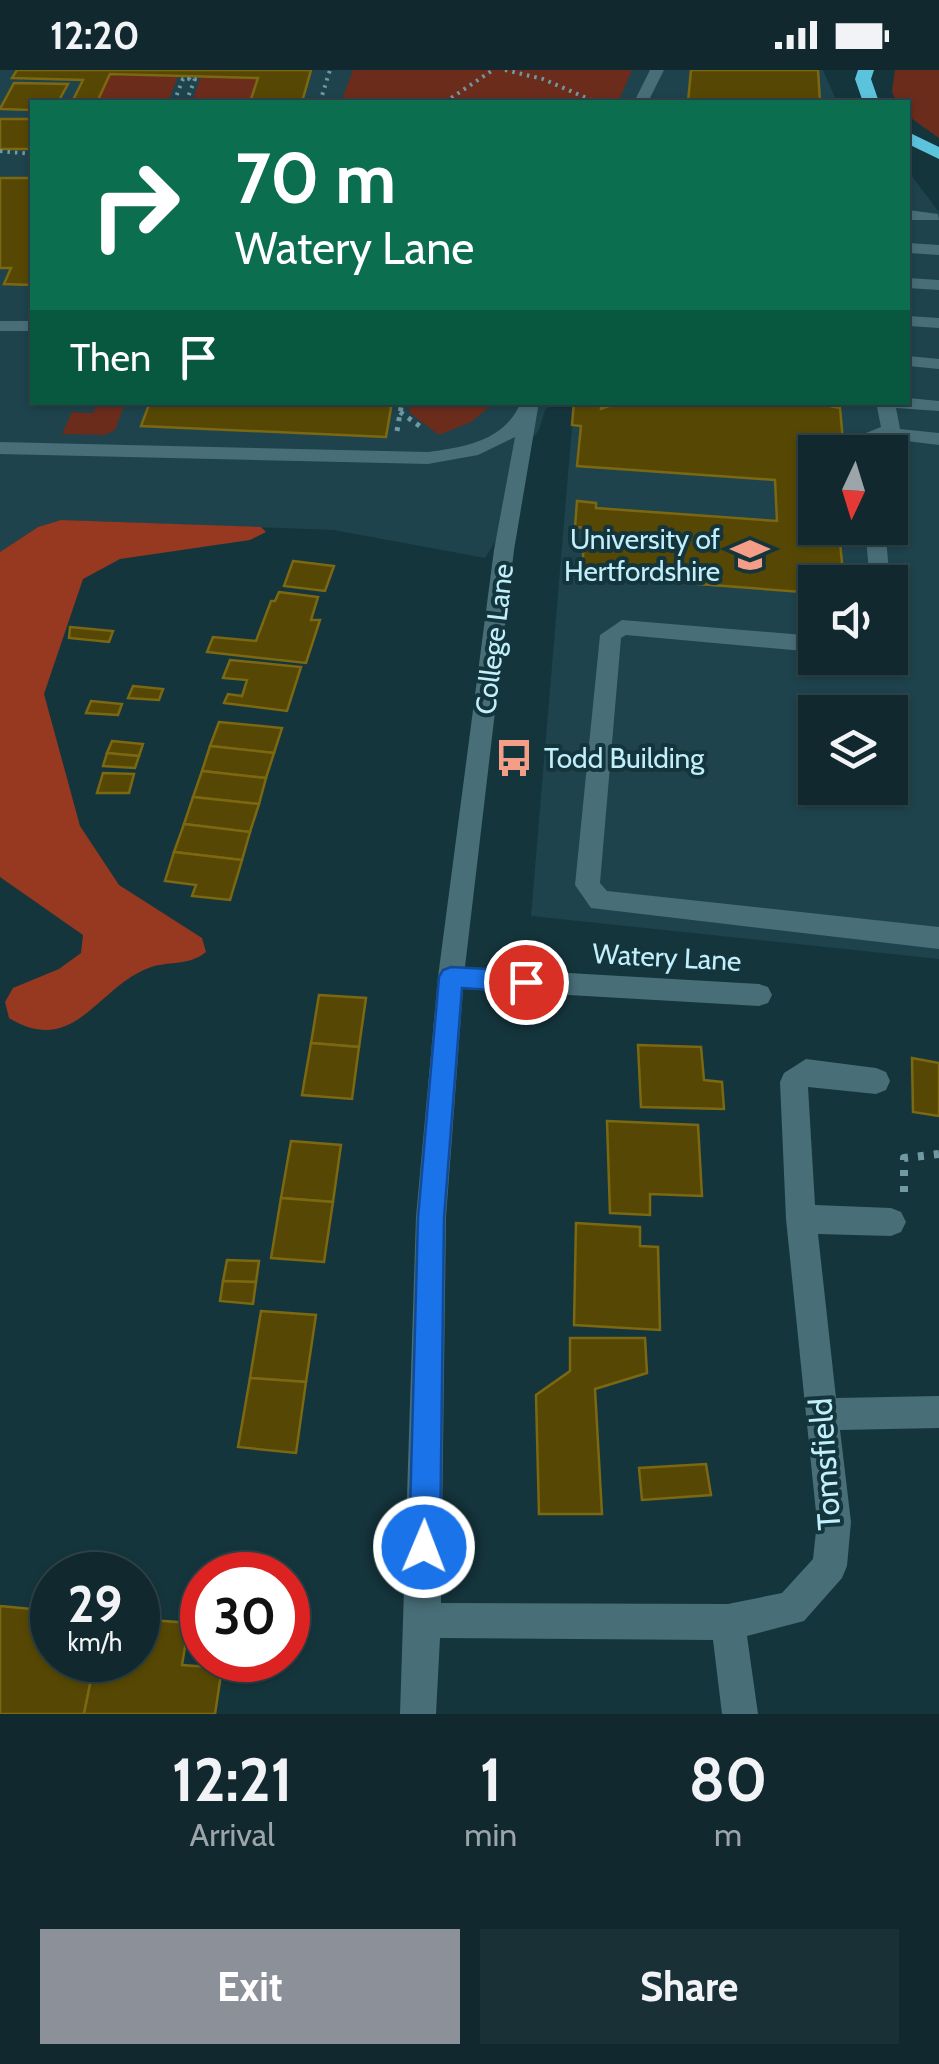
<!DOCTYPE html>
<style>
:root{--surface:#10282e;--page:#193036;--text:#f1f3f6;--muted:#9ca6aa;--line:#30444a;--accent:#8c9099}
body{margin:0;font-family:Cabin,sans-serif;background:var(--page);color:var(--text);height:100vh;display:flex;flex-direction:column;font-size:38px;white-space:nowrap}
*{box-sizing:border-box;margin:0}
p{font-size:32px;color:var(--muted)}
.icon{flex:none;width:55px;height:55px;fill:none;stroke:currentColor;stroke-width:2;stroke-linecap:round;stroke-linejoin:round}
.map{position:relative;height:1644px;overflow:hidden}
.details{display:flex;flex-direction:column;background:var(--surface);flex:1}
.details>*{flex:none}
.hud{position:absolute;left:30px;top:30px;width:880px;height:305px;border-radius:0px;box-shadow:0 2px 8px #0004,0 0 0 2px var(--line);background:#0b6e4f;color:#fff;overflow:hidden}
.needle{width:65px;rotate:184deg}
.fabs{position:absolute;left:798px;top:365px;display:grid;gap:20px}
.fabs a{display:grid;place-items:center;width:110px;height:110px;border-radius:0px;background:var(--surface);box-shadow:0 2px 8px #0004,0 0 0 2px var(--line);font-size:50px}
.speed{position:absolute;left:30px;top:1482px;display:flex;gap:20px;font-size:50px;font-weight:700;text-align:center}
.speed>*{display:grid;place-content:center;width:130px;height:130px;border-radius:50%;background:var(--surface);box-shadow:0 2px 8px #0004,0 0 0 2px var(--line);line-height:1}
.speed small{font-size:25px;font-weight:400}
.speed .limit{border:15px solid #d22;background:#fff;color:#111}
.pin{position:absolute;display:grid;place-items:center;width:85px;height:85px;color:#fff;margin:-42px;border:5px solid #fff;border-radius:50%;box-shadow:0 2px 10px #0007}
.me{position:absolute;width:110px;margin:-55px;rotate:1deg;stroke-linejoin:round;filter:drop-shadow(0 0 8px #0008)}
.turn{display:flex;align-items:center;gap:35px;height:210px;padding:0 40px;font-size:45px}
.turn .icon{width:130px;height:130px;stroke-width:2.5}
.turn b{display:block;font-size:70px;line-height:85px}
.then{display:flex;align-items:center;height:95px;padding:0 40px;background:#0003;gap:20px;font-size:38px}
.eta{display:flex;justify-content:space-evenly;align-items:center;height:170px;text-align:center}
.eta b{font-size:60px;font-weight:700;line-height:70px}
.action{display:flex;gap:20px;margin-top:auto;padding:20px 40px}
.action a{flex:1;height:115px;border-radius:0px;background:var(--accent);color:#fff;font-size:40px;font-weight:700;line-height:115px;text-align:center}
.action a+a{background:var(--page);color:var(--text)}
.status{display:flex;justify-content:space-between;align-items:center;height:70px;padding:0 50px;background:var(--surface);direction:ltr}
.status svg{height:28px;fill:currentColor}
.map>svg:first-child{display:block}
.built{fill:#1e434c;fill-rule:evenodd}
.green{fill:#6b2c1c}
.forest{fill:#963920}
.building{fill:#564804;stroke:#7b6811;stroke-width:2.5}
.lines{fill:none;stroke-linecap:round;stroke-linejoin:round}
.path-far2{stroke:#7199a3;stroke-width:4;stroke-dasharray:2.5 5;stroke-linecap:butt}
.path-far1{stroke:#7199a3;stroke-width:5;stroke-dasharray:4 6;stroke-linecap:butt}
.path{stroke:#7199a3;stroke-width:8;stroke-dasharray:6 10;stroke-linecap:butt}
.minor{fill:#486e78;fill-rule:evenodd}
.highway{fill:#5cc3dc;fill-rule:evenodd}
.route{fill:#1a73e8;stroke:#114b97;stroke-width:2.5}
.labels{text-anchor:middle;stroke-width:8;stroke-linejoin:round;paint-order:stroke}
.poi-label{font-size:28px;fill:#c1effc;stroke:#15353d;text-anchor:end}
.street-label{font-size:28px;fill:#c1effc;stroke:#15353d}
.near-street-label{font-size:32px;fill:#c1effc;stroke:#15353d}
</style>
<div class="status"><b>12:20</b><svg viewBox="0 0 49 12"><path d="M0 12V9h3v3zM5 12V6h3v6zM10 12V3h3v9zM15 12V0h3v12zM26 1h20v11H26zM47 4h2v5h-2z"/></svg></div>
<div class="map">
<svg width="939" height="1644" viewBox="0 0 939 1644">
<rect width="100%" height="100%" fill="#15353d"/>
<g class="built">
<path d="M0 0H823L837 32H32V332L555 333 545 340 539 360 522 382 497 469 485 488 334 460 61 450 38 457 0 482Z"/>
<path d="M908 101 939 142V889L531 846 574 333 908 332ZM815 382H890V458H815ZM815 512H890V588H815ZM815 642H890V718H815Z"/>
</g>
<g class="green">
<path d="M353 0H632L618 32H341Z"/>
<path d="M895 0H939V68L908 46V32H896L892 21Z"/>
<path d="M110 4 178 6 168 32H97Z"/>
<path d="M201 6 258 8 250 32H192Z"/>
<path d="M97 333H125L115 360 105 365 62 364 72 342 93 343Z"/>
<path d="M409 333V332L494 333 471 352 439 365 410 343Z"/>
</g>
<path class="forest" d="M61 450 261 457 266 462 250 470 120 489 83 509 44 624 80 756 119 815 202 868 206 882C188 897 167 890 146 899 96 920 73 987 9 948L5 932 13 918 59 899 81 883 83 865 0 807V482L38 457Z"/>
<g class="building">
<path d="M17 0H311L302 32H250L258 8 110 4 97 32H72L83 10 12 8Z"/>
<path d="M691 0H818L820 32H688Z"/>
<path d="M14 13 68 14 58 32H32V40L0 39Z"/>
<rect x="0" y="49" width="32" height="30"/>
<path d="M0 108H32V215L4 214 11 198H0Z"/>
<path d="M150 332H392L386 367 141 356Z"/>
<path d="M574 332 601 334V339L619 332H810L840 338 844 382H815V458H861V464L839 463 844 512H815V523L581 505 586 458 575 457 577 431 596 433V438L777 451 775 410 577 396 581 356 572 355Z"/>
<path d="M293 491 334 496 325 521 284 516Z"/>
<path d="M279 522 318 527 311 550H320L306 593 207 582 213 567 256 571 271 531H275Z"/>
<path d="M70 557 113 561 109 572 69 568Z"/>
<path d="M230 590 301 597 287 641 224 633 228 624 242 626 247 610 223 608Z"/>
<path d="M133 616 163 619 159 630 128 628Z"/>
<path d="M91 631 122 634 118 645 86 643Z"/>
<path d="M219 652 282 658 274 683 210 676Z"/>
<path d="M112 671 143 674 139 686 107 683Z"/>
<path d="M210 676 274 683 266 708 202 701Z"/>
<path d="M107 683 139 686 135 698 103 696Z"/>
<path d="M202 701 266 708 259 734 193 727Z"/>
<path d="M103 703 134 704 129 723H97Z"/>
<path d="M193 727 259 734 250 762 184 754Z"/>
<path d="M184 754 250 762 242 790 174 782Z"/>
<path d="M174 782 242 790 230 830 192 826 196 815 165 811Z"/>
<path d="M319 925 366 928 359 977 311 973Z"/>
<path d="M311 973 359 977 352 1029 302 1025Z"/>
<path d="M638 975 701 977 704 1010 722 1012 724 1039 641 1037Z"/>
<path d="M912 988 939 993V1046L913 1042Z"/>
<path d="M607 1051 698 1055 702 1126 650 1124V1145L610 1143Z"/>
<path d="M291 1071 341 1075 333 1132 281 1128Z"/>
<path d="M281 1128 333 1132 324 1192 271 1188Z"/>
<path d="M576 1153 640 1157V1176L658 1177 660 1260 574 1255Z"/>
<path d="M227 1190 259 1191 256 1212 223 1211Z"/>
<path d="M223 1211 256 1212 253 1234 220 1231Z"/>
<path d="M261 1241 316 1245 306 1312 250 1308Z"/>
<path d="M570 1268H645L647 1303 595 1319 602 1444H539L536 1325 570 1301Z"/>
<path d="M250 1308 306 1312 296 1383 238 1377Z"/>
<path d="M706 1394 711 1425 642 1430 639 1398Z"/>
<path d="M0 1536 52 1541V1590H95L84 1644H0Z"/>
<path d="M138 1549 189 1553 182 1595 222 1598 215 1644H84L95 1590H138Z"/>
</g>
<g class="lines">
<g class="path-far2">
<path d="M505 0 543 9 596 32"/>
<path d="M174 32 183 9H189"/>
<path d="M186 32 195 9H189L190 6"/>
<path d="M320 32 330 0"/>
<path d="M445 32 493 0"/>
<path d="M0 81 32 84"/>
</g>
<g class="path-far1">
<path d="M400 342 421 357"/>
<path d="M397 361 402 332"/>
</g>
<path class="path" d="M904 1122V1088L939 1084"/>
<g class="minor">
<path d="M650 0H664L648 32H634Z"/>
<path d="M908 140 938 144 939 150H908Z"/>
<path d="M908 173 939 175V185L908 183Z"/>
<path d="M908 208 939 210V220L908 218Z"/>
<path d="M908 246 939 248V258L908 256Z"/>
<rect x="0" y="251" width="32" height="10"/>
<path d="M908 286 939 289V299L908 296Z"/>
<path d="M908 328 939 331V341L896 338 900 359 939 363V375L882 368 878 371V382H860L861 365 881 357 876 332H908Z"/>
<path d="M521 332H539L514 480 465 897 759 914 768 917 772 925 768 933 759 936 463 919 446 1147 441 1533 728 1534 782 1523 813 1489 817 1452 786 1149 780 1012 784 1003 806 989 876 998 886 1002 890 1011 886 1020 876 1024 808 1017 815 1135 891 1138 901 1142 906 1152 901 1162 891 1166 818 1164 836 1328 939 1326V1358L840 1360 851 1452 847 1496 842 1508 804 1551 747 1566 758 1644H722L713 1570 440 1568 436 1644H400L416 1147 438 907 494 480 515 367 478 385 428 394 0 384V372L428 382C465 377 505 371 521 332Z"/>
<path d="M865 458H885L890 512V513L870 512Z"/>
<path d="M622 550 815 566V582L626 565 621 568 600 813 607 821 939 857V879L591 838 575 815 600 565Z"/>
</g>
<g class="highway">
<path d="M858 0H874L871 9 879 32H863L855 9Z"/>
<path d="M908 62 939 77V89L908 74Z"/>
</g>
</g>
<path class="route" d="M451 897 526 901 535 904 538 912 535 919 526 922 462 918 444 1148 440 1477 435 1488 424 1492 414 1488 409 1477 418 1148 439 907 443 900Z"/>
<defs>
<g id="university-bare" transform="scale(3)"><path d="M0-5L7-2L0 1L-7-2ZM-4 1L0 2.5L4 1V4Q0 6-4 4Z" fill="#f49e87" stroke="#15353d" stroke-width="2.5" paint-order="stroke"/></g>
<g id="bus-bare" transform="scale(3)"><path d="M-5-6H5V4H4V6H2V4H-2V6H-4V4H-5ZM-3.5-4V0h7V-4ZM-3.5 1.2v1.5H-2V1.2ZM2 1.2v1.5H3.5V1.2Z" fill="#f49e87" stroke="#15353d" stroke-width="2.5" paint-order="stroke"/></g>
</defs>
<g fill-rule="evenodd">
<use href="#university-bare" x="750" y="485"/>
<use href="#bus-bare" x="514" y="688"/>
</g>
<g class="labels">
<g class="poi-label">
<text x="720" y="479">University of<tspan x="720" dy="32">Hertfordshire</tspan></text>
<text x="544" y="698" text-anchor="start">Todd Building</text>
</g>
<g class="street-label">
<text transform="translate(494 569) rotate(-83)" y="10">College Lane</text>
<text transform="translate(667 887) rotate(3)" y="10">Watery Lane</text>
</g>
<g class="near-street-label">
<text transform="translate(825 1394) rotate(-94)" y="11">Tomsfield</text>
</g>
</g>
</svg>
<div class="fabs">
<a><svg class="needle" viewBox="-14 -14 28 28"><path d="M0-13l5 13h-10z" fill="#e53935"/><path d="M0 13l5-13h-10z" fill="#9ca6aa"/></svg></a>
<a><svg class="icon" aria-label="sound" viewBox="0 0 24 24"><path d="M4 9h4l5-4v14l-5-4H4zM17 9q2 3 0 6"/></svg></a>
<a><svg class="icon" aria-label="layers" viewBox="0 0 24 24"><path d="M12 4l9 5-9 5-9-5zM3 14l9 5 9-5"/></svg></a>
</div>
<div class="speed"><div>29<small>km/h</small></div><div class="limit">30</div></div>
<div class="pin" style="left:526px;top:912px;background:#d93025"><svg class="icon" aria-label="arrive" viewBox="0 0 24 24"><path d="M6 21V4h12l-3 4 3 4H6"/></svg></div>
<svg class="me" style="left:424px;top:1477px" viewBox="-20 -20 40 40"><circle r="17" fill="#1a73e8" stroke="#fff" stroke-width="3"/><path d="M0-11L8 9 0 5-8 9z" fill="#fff"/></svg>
<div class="hud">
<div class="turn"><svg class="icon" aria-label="right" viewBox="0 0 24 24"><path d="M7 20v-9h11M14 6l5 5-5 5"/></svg><div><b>70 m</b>Watery Lane</div></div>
<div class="then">Then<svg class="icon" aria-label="arrive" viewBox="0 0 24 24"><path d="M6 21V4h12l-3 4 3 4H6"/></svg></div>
</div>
</div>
<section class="details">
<div class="eta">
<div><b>12:21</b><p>Arrival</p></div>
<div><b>1</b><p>min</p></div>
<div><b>80</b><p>m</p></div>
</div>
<div class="action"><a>Exit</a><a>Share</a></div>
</section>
